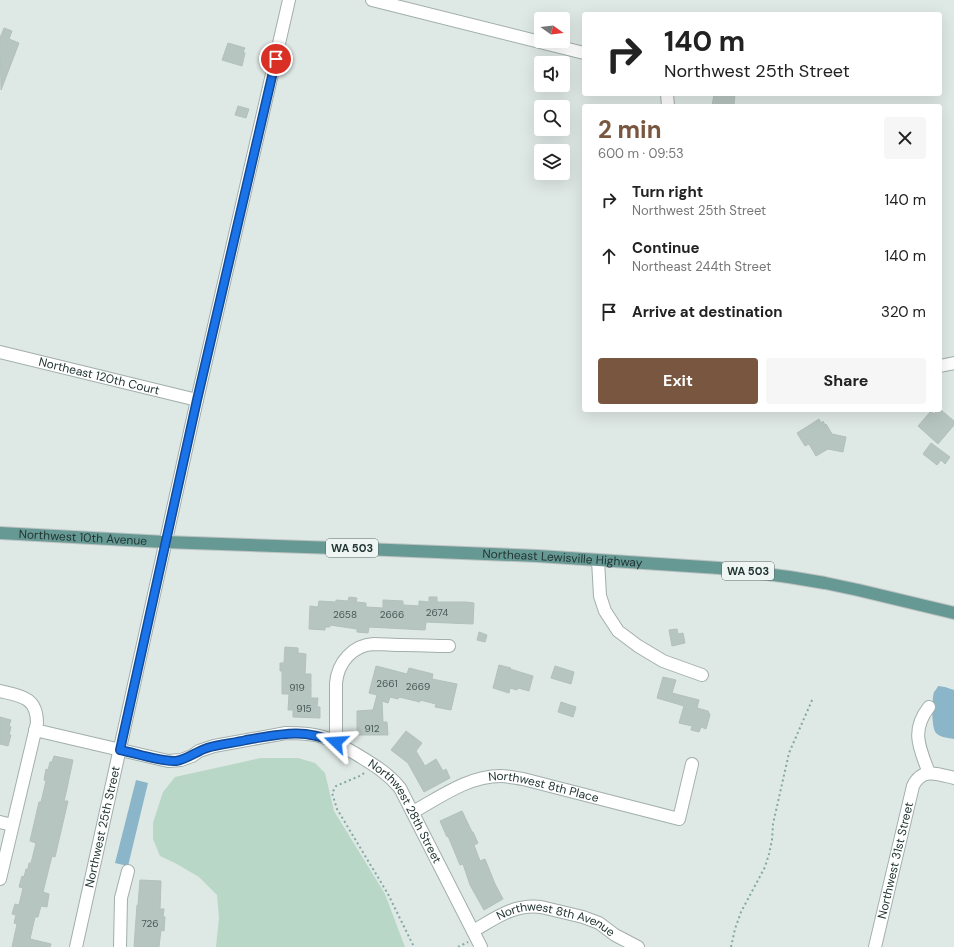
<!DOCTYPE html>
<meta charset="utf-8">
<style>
:root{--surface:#fff;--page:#f6f6f6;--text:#222;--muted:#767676;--accent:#78563f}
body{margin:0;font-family:"DM Sans",sans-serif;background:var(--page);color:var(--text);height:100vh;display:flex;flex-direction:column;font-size:15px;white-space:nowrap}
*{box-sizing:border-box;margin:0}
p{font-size:13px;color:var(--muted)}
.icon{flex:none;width:22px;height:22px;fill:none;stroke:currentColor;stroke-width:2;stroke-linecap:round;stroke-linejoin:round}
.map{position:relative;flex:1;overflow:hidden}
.sheet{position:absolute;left:582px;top:104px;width:360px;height:308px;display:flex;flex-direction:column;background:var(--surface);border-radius:4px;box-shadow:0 4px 16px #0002}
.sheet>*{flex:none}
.banner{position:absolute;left:582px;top:12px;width:360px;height:84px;border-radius:4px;box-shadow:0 4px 16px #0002;background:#fff;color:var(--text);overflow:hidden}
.needle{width:26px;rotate:104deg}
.fabs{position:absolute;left:534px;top:12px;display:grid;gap:8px}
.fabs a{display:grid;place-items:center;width:36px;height:36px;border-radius:4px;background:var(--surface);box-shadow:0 4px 16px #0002;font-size:20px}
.pin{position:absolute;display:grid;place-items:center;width:34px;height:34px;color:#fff;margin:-17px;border:2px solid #fff;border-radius:50%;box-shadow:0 1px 4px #0007}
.me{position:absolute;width:44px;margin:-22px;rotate:290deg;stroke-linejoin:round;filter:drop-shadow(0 0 3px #0008)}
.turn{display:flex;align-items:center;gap:14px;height:84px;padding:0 16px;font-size:18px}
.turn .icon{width:52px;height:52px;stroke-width:2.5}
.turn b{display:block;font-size:28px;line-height:34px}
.round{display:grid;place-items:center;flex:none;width:42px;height:42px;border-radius:4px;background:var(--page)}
.head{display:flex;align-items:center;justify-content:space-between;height:68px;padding:0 16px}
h1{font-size:24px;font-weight:700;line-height:30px;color:var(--accent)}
.cta{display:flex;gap:8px;margin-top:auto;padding:8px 16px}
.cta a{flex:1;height:46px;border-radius:4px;background:var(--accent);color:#fff;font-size:16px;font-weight:700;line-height:46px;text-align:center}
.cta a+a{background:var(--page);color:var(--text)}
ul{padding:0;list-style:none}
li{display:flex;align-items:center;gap:12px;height:56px;padding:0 16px}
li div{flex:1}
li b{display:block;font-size:15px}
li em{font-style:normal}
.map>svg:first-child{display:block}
.green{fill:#b9d7c6}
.water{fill:#8bb5c8}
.building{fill:#b7c5c1;stroke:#b2c1bd}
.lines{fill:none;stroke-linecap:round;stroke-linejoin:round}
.minor-casing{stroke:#a2afac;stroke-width:14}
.major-casing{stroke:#bdc3c2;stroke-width:14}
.path{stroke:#82a8a2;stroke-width:2;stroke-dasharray:2 3;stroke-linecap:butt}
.minor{stroke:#fff;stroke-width:12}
.major{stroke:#679994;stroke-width:12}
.route-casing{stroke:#114b97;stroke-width:10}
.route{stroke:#1a73e8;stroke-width:7}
.labels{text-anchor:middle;stroke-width:3;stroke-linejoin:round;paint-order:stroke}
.number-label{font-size:10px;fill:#475a56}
.shield{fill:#eef5f3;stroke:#5f6f6d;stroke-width:1}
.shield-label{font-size:11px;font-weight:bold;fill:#223633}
.street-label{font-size:12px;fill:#223633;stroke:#eef5f3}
</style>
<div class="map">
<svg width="954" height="947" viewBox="0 0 954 947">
<rect width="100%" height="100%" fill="#dee8e5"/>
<path class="green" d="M261 758H298L315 763 325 773 334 811 385 894 405 947H216L219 918 217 895 199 877 175 863 160 856 153 839V823L163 792 175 777Z"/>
<g class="water">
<path d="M938 686 945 687 954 690V739C949 738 939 737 936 733 931 727 932 698 934 692 935 691 938 687 938 686Z"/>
<path d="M136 780 148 783 128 866 115 863Z"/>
</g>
<g class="building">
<path d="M4 28 12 31 9 39 19 43 1 90 0 38Z"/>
<path d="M228 43 245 48 243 52 245 53 242 66 222 60Z"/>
<path d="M714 94H735L734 106H712Z"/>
<path d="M238 106 249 109 246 118 235 115Z"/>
<path d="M938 410 939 411 941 410 954 421V425L938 444 918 426 931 411 934 414Z"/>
<path d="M819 419 821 423 823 421 825 425 826 424 832 434 846 437 843 452 828 449 816 456 809 444 805 446 797 433Z"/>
<path d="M931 443 950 457 945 464 941 460 937 465 923 454Z"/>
<path d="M349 597 357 598 356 602 366 603V607L383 608V600L403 601V605L419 606V601L429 602V597H437V602H466L474 603 473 624 426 622 425 630 369 627 368 633 357 632V629L330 625V627H325V630L309 629 310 606 318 607 319 601 336 602V600L348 601Z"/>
<path d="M677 629 678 634 683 633 685 643 672 646 669 630Z"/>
<path d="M479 632 487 635 485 642 477 640Z"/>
<path d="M285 647 298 648V653L306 654 305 674H311V698H318L317 707H320V718L293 717V710H288L289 694H282V671H280V663H284Z"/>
<path d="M499 665 511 668 510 669 533 676 529 691 518 688 517 690 510 688 509 693 493 688Z"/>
<path d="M376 666 407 674 409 668 433 674 432 679 457 684 451 710 435 707 436 704 420 700V702L399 697 398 699 390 697 388 703 382 701 383 722H387L388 735H357V711L373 710 377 695 369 693Z"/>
<path d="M555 666 574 672 571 684 551 678Z"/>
<path d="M663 677 676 680 672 693 699 700 697 708 708 711 710 715 706 729 701 727 699 732 691 730 692 726 679 723 684 706 657 698Z"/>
<path d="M561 702 576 707 573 717 558 712Z"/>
<path d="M0 717 11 720 9 726 11 727 9 735H11L8 746 0 744Z"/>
<path d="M406 731 422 743 416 751 425 766 436 759 443 771 446 769 450 778 424 792 408 763 391 750Z"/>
<path d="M54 756 73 760 66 793 64 801H68L55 857 52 856 43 892 49 894 47 907 41 906 38 917H35L30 939 51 944 50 947H12L17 924 14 923 16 915 12 914 15 904 19 905 23 888 19 887 22 876 24 877 26 869H28L29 863H31L36 843 30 841 39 802H41L46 781 44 780 46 769 48 770 50 762H52Z"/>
<path d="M462 811 472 832H473L478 843 474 845 480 861 485 859 495 884 503 899 484 910 470 885 463 864 460 865 448 836 447 837 440 821Z"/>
<path d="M140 880 161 881 160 909H164L163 916 165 917 164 931 161 930 159 947H134L137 905H138Z"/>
</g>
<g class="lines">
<g class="minor-casing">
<g id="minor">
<path d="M372 0 584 53"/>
<path d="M667 94 668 106"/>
<path id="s1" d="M0 352 197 400"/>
<path d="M940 366 954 363"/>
<path d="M598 560 600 596 605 611 618 631 638 646 663 661 702 675"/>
<path d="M0 691C21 696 37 697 37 723L0 879"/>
<path id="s2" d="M35 730 168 761 181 760 192 756 199 751 214 746 286 733C298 733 311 733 323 737 335 741 345 748 356 754 372 764 387 772 400 788L481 947"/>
<path d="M336 742V683C338 662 353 645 374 644 383 644 393 645 402 645 418 645 433 646 449 646"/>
<path d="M929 773C920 749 910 731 929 707"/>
<path id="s3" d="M413 812C440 797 468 776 501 776 508 776 515 778 523 779L679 819 692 764"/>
<path d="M0 822 12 825"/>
<path id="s4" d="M473 931C496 918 513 904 541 907L583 917 599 923 615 935 638 947"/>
<path id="s5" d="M76 947 197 400 289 0"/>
<path d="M120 947 121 898 128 871"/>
<path id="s6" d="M875 947 913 786C922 767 938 774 954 778"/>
</g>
</g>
<g class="major-casing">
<g id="major">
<path id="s7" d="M0 533 165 542 364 549 538 556 719 568 789 577 825 583 858 590 954 613"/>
</g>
</g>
<g class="path">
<path d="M364 773 362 775 336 786 332 793 337 809 388 894 414 947"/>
<path d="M458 947 468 942"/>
<path d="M731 947 735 929 741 912 765 867 769 854 772 840 773 824 789 753 813 698"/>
</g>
<use href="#minor" class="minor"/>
<use href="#major" class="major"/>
</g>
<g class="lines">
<g class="route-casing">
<path id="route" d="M276 59 197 400 120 750C135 753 161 762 176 761 188 759 197 751 207 748 220 744 234 743 246 740 282 734 301 728 336 742"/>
</g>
<use href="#route" class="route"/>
</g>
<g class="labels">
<g class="number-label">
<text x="437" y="616">2674</text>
<text x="345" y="618">2658</text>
<text x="392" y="618">2666</text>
<text x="387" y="687">2661</text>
<text x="418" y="690">2669</text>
<text x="297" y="691">919</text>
<text x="304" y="712">915</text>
<text x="372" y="732">912</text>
<text x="150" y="927">726</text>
</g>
<g class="shield">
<rect x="326" y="539" width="52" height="18" rx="3"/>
<rect x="722" y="562" width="52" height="18" rx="3"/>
</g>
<g class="shield-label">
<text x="352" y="552">WA 503</text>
<text x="748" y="575">WA 503</text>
</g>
<g class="street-label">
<text dy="4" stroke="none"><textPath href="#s1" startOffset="102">Northeast 120th Court</textPath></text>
<text dy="4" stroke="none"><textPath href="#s7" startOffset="83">Northwest 10th Avenue</textPath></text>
<text dy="4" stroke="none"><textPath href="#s7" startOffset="563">Northeast Lewisville Highway</textPath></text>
<text dy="4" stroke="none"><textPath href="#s3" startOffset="140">Northwest 8th Place</textPath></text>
<text dy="4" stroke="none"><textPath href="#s2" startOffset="411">Northwest 28th Street</textPath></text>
<text dy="4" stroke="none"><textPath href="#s5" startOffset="123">Northwest 25th Street</textPath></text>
<text dy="4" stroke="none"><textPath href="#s6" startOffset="89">Northwest 31st Street</textPath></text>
<text dy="4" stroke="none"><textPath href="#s4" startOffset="90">Northwest 8th Avenue</textPath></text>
</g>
</g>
</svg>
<div class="fabs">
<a><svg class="needle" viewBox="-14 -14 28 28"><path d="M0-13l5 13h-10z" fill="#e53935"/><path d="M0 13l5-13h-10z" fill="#767676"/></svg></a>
<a><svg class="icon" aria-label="sound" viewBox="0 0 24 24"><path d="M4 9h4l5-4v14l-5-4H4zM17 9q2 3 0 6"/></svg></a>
<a><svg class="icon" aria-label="search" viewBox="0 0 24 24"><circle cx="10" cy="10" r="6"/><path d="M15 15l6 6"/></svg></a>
<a><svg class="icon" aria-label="layers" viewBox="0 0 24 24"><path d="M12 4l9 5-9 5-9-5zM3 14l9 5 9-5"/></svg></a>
</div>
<div class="pin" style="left:276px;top:59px;background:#d93025"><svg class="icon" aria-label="arrive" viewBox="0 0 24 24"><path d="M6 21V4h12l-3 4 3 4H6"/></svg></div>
<svg class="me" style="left:336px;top:742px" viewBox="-20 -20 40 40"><path d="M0-17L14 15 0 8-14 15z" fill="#1a73e8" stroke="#fff" stroke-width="4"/></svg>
<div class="banner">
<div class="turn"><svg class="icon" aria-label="right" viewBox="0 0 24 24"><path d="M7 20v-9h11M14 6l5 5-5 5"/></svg><div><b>140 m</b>Northwest 25th Street</div></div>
</div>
<section class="sheet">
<div class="head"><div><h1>2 min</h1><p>600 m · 09:53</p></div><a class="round"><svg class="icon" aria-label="close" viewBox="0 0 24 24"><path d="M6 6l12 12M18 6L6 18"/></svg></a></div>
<ul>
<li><svg class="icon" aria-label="right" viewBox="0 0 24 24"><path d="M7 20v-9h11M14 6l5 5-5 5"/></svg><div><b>Turn right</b><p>Northwest 25th Street</p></div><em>140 m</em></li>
<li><svg class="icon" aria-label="ahead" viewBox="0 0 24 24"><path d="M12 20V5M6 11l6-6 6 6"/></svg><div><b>Continue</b><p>Northeast 244th Street</p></div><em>140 m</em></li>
<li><svg class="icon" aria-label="arrive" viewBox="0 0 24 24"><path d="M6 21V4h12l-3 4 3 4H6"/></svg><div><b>Arrive at destination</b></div><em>320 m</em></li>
</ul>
<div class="cta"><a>Exit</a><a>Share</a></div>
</section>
</div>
